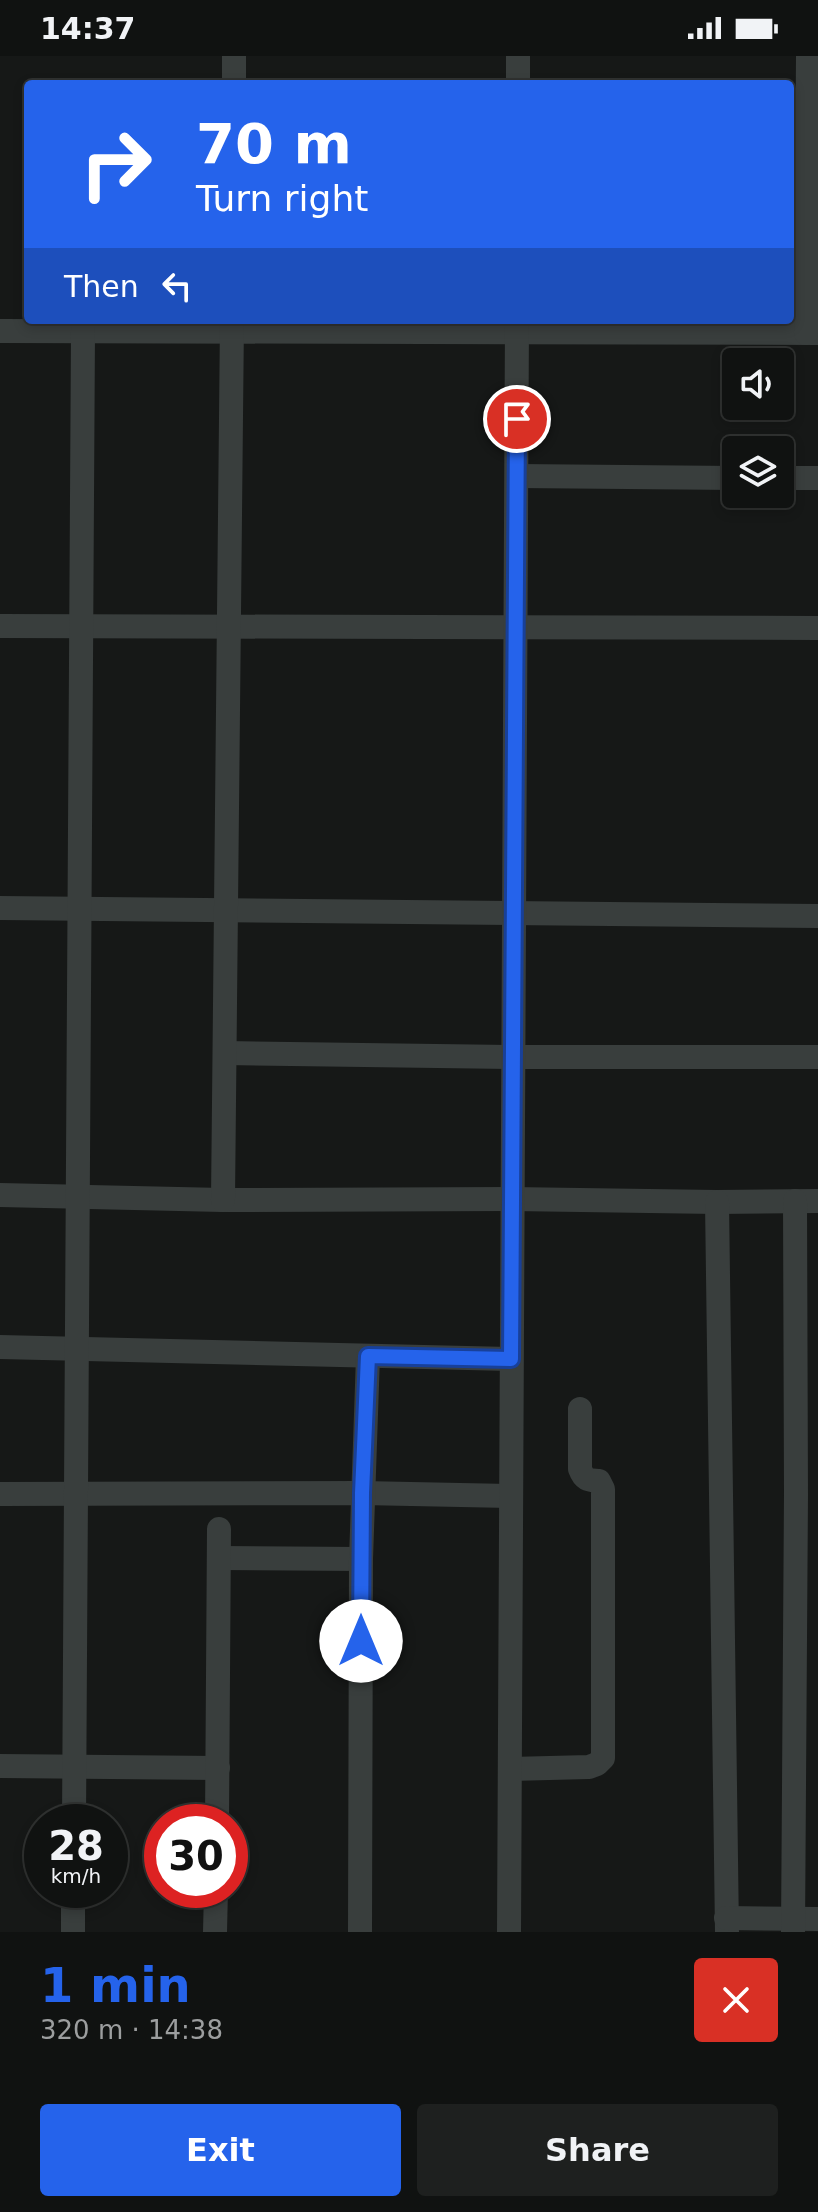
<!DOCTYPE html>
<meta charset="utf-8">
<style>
:root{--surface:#101211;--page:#1e201f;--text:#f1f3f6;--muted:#9c9e9f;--line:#303231;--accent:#2563eb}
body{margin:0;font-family:"DejaVu Sans",sans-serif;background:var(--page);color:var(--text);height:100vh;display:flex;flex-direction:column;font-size:30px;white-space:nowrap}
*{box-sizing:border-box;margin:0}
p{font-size:26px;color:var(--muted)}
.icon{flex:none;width:44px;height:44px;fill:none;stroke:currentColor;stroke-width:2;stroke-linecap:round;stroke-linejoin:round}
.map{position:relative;height:1876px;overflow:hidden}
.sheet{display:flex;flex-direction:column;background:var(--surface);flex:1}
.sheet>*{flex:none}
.guide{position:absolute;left:24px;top:24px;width:770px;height:244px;border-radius:8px;box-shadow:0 4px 12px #0003,0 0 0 2px var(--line);background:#2563eb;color:#fff;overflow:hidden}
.fabs{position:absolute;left:722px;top:292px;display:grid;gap:16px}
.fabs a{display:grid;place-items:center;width:72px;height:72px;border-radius:8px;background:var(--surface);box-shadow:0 4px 12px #0003,0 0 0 2px var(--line);font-size:40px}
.speed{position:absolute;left:24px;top:1748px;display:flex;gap:16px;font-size:40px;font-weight:700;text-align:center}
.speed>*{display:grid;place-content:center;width:104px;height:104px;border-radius:50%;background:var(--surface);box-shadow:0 4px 12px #0003,0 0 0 2px var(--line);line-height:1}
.speed small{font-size:20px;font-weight:400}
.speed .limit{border:12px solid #d22;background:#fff;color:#111}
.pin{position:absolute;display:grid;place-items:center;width:68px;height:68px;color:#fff;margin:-34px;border:4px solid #fff;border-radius:50%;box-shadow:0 2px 8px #0007}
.me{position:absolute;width:88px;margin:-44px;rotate:0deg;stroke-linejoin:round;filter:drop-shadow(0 0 6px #0008)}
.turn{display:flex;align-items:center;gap:28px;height:168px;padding:0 40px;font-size:36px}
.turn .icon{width:104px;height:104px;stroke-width:2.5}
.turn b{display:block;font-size:56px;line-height:68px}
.then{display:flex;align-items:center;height:76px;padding:0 40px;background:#0003;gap:16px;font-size:30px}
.round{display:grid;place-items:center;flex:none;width:84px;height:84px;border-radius:8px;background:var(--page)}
.summary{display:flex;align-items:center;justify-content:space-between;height:136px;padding:0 40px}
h1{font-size:48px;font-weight:700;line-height:60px;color:var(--accent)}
.primary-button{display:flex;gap:16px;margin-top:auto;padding:16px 40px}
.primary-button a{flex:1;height:92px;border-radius:8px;background:var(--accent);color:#fff;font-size:32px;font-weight:700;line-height:92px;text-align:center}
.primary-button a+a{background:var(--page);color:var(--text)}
.status{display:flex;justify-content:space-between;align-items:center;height:56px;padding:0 40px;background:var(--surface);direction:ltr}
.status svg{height:22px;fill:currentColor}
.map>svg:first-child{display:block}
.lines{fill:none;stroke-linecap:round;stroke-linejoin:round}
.street{stroke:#393e3d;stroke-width:24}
.route-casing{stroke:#184099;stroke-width:20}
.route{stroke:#2563eb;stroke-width:14}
</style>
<div class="status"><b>14:37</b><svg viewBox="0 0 49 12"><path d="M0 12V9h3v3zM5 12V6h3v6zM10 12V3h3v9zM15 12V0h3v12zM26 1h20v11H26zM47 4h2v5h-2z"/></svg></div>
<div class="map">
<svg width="818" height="1876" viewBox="0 0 818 1876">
<rect width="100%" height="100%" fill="#161817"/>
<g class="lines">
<g class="street">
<path d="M234 28V0"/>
<path d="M518 28V0"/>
<path d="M0 275 818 277"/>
<path d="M806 277 808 0"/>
<path d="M517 420 736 422"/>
<path d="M780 422H818"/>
<path d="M0 570 818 572"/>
<path d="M0 852 818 860"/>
<path d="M225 997 513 1001H818"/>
<path d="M0 1139 223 1144 512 1143 717 1146 818 1145"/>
<path d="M223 1144 232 264"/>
<path d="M717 1146 727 1876"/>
<path d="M0 1291 511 1303"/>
<path d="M0 1438 362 1437 510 1440"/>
<path d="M219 1502 361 1503"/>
<path d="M0 1710 218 1712"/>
<path d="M510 1713 589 1711 597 1708 603 1702V1433L599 1425C588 1424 584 1424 580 1413V1353"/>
<path d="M74 1766 83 275"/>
<path d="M217 1766 219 1473"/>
<path d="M726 1862 818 1863"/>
<path d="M73 1876V1834"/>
<path d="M215 1876 216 1834"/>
<path d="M360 1876 361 1503 368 1300"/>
<path d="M509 1876 517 264"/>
<path d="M793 1876 796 1438 795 1145"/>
</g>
</g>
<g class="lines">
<g class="route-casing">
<path id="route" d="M361 1585 362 1437 368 1300 511 1303 517 363"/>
</g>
<use href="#route" class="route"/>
</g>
</svg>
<div class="fabs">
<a><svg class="icon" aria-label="sound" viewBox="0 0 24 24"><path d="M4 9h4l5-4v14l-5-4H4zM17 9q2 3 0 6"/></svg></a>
<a><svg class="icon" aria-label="layers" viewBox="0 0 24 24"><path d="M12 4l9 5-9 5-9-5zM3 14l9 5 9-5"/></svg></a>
</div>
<div class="speed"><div>28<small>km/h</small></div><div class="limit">30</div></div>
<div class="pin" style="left:517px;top:363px;background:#d93025"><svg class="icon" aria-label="arrive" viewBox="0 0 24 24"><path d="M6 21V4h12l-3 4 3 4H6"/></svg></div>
<svg class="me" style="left:361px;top:1585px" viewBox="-20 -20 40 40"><circle r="19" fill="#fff"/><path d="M0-13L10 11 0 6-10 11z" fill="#2563eb"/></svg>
<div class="guide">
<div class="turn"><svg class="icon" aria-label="right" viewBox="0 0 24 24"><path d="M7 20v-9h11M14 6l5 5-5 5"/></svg><div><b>70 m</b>Turn right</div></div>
<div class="then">Then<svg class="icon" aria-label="left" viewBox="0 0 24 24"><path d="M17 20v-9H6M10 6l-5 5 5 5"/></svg></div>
</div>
</div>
<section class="sheet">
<div class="summary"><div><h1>1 min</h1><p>320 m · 14:38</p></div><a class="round" style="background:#d93025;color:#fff"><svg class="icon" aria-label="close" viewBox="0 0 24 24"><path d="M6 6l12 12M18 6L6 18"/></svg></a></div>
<div class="primary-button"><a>Exit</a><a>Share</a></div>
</section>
